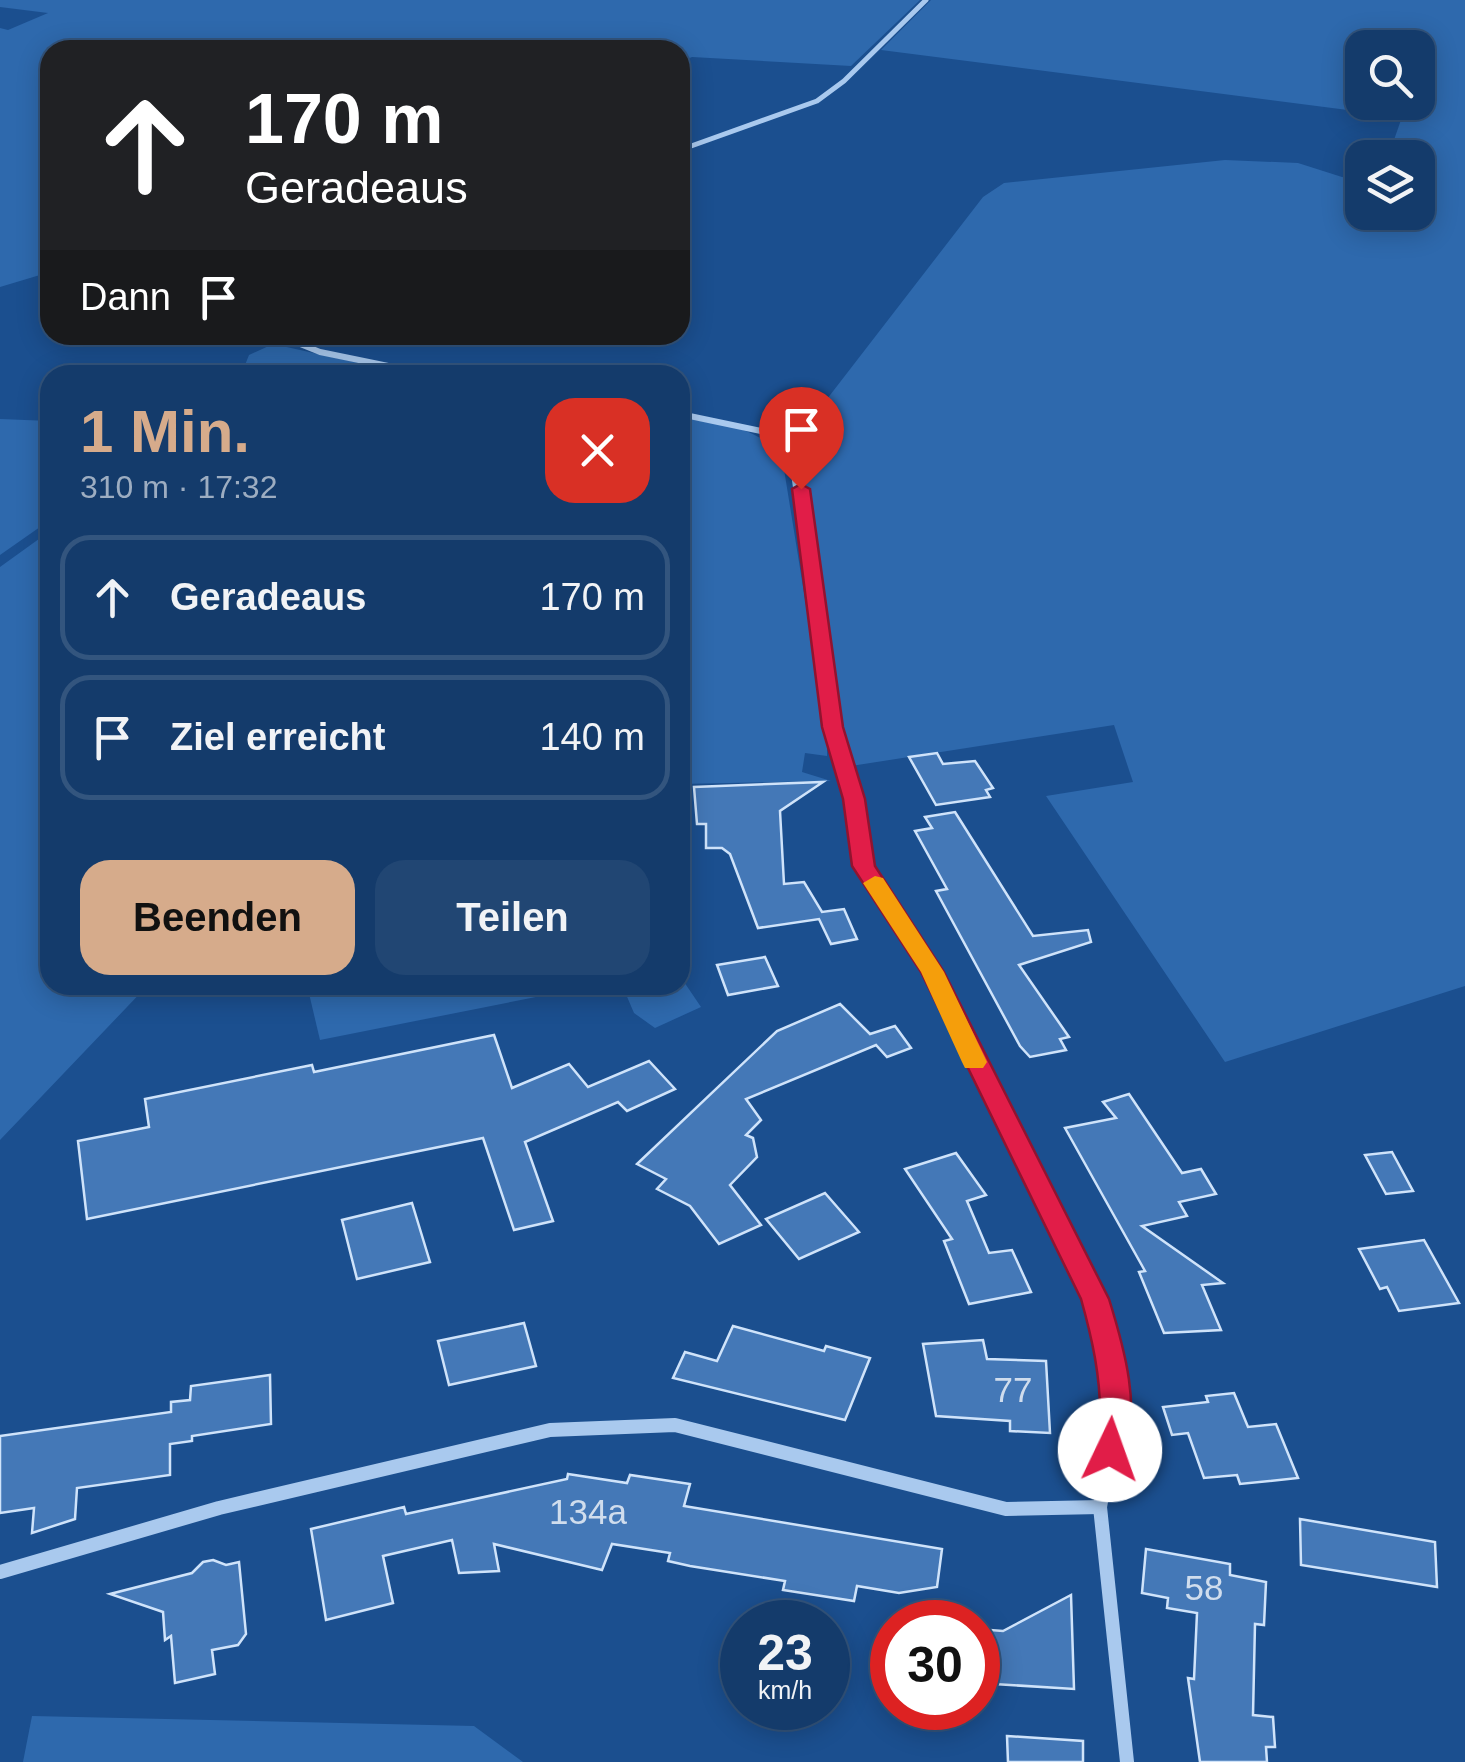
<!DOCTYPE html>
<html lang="de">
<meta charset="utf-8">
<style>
:root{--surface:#143b6b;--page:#214673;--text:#f1f3f6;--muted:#9dadc1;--line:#33557e;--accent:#d6ab8b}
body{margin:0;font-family:Arial,sans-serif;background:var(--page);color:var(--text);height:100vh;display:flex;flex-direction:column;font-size:38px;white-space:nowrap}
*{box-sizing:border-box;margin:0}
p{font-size:32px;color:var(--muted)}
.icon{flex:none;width:55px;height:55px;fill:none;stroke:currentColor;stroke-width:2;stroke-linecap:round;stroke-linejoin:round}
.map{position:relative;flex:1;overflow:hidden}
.details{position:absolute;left:40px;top:365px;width:650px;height:630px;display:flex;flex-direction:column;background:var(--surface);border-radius:30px;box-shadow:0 5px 25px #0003,0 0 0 2px var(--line)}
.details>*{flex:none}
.top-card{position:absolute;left:40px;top:40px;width:650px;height:305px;border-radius:30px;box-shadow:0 5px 25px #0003,0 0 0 2px var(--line);background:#202124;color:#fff;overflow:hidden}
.buttons{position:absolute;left:1345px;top:30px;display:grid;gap:20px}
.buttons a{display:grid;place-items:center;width:90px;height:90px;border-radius:20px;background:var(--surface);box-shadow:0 5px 25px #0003,0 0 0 2px var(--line);font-size:50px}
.speed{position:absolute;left:720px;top:1600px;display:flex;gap:20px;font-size:50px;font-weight:700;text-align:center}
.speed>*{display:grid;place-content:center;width:130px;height:130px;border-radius:50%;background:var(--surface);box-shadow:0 5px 25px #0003,0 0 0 2px var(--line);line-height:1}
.speed small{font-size:25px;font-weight:400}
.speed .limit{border:15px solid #d22;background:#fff;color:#111}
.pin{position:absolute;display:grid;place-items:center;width:85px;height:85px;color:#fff;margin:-102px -42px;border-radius:50% 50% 50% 0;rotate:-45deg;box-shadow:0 0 10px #0007}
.pin .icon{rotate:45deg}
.me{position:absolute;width:110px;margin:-55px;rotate:3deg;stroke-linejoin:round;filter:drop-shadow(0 0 8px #0008)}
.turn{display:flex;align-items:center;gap:35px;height:210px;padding:0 40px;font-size:45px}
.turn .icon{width:130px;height:130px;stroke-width:2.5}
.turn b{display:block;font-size:70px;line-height:85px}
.then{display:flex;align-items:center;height:95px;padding:0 40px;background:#0003;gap:20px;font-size:38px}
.round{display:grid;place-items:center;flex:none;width:105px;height:105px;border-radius:30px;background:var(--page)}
.head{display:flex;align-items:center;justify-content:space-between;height:170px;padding:0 40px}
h1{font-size:60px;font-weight:700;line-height:75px;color:var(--accent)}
.primary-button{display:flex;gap:20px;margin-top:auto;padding:20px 40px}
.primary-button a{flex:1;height:115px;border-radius:30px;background:var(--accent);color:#111;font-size:40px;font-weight:700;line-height:115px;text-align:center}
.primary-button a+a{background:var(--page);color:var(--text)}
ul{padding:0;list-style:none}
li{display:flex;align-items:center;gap:30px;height:125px;margin:0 20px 15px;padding:0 20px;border:5px solid var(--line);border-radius:30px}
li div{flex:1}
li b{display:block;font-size:38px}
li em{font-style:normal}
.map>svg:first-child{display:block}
.green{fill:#2e69ad;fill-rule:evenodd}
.building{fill:#4478b7;stroke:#cfe3fa;stroke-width:2.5}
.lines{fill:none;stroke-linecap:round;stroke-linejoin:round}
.street-far4{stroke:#a9c9ee;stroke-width:5}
.street-far3{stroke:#a9c9ee;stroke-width:6}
.street-far2{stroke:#a9c9ee;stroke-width:9}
.street-far1{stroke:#a9c9ee;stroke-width:11}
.street{stroke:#a9c9ee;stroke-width:14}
.route{fill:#e11d48;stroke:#92132f;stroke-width:2.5}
.slow{fill:#f59e0b}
.labels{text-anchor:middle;stroke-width:8;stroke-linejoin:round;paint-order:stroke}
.near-number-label{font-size:35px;fill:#d0dded}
</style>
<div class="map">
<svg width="1465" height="1762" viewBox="0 0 1465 1762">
<rect width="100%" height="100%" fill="#1b4f8f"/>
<g class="green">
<path d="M0 0H920L851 66 692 57 680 62V50H50V272L0 287V28L8 30 48 13 0 7Z"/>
<path d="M931 0H1465V986L1225 1062 1046 796 1133 782 1114 725 851 766 818 604 797 463 800 434 983 197 1004 183 1225 160 1298 163 1342 177 1362 178V212H1418V158L1388 157 1402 117 881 50ZM1362 48H1418V102H1362Z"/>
<path d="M273 344 413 375H241L249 355Z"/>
<path d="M680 418C719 424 756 425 782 457L827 735V756L805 753 802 772 831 781 680 784Z"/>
<path d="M0 419 50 421V520L0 555Z"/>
<path d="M50 531V985H148L0 1140V567Z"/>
<path d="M680 976 701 1007 655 1028 634 1013 622 985H680Z"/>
<path d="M307 985H542L546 995 320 1040Z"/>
<path d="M32 1716 474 1726 523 1762H23Z"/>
</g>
<g class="building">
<path d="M937 753 943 764 975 761 993 788 986 790 990 797 936 805 909 757Z"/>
<path d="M823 782 780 811 784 884 804 882 822 912 844 909 857 939 831 944 819 919 758 928 730 854 722 848H706V824H697L694 787Z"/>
<path d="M955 812 1033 936 1088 930 1091 942 1019 965 1069 1037 1060 1039 1066 1050 1030 1057 1020 1046 936 891 947 889 915 831 932 828 925 817Z"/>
<path d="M765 957 778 986 728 995 717 965Z"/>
<path d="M840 1004 870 1034 895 1026 911 1048 887 1057 876 1045 746 1099 761 1120 746 1135 753 1138 757 1157 730 1185 761 1225 719 1244 690 1206 657 1189 666 1179 637 1164 777 1031Z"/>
<path d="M494 1035 512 1088 569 1064 588 1087 649 1061 675 1089 627 1111 618 1102 525 1142 553 1221 514 1230 483 1138 87 1219 78 1141 149 1127 145 1099 312 1065 314 1072Z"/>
<path d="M1129 1094 1182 1173 1201 1169 1216 1194 1179 1202 1187 1216 1142 1226 1223 1283 1202 1285 1221 1330 1164 1333 1139 1272 1145 1271 1065 1128 1116 1118 1103 1102Z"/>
<path d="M1392 1152 1413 1191 1386 1194 1365 1155Z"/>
<path d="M956 1153 986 1195 967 1201 989 1253 1012 1250 1031 1292 969 1304 944 1241 952 1239 905 1169Z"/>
<path d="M825 1193 859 1232 799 1259 766 1219Z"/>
<path d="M412 1203 430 1262 357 1279 342 1220Z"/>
<path d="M1424 1240 1459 1303 1399 1311 1387 1287 1380 1289 1359 1249Z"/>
<path d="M524 1323 536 1366 449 1385 438 1341Z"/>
<path d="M733 1326 824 1351 826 1346 870 1358 845 1420 673 1378 685 1352 717 1361Z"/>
<path d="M983 1340 987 1359 1046 1361 1050 1433 1010 1431V1421L936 1416 923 1344Z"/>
<path d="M270 1375 271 1424 192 1436V1441L170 1444V1475L77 1488 75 1519 32 1533 34 1508 0 1513V1436L171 1412V1402L190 1400 191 1386Z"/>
<path d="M1234 1393 1248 1427 1276 1424 1298 1478 1240 1484 1237 1475 1204 1478 1188 1433 1172 1435 1163 1407 1208 1402 1206 1396Z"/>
<path d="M568 1474 627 1483 630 1475 690 1484 684 1506 942 1549 937 1587 899 1593 857 1586 854 1601 783 1590 785 1581 690 1566 668 1561 670 1553 612 1544 602 1570 494 1544 499 1571 459 1573 452 1540 383 1556 393 1603 326 1620 311 1529 404 1507 406 1514 567 1479Z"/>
<path d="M1300 1519 1435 1542 1437 1587 1301 1565Z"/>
<path d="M1146 1549 1230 1564V1575L1266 1582 1264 1625 1255 1624 1253 1715 1273 1717 1275 1747H1266L1267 1762H1200L1188 1678 1194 1679 1197 1613 1167 1608 1168 1598 1142 1593Z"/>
<path d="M213 1560 226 1565 239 1562 246 1634 238 1645 212 1650 215 1674 175 1683 171 1636 165 1640 163 1612 110 1594 192 1573 203 1562Z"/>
<path d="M1071 1595 1074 1689 994 1684 978 1676V1629L1003 1631Z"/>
<path d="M1007 1736 1083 1741V1762H1008Z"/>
</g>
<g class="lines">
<path class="street-far4" d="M680 150 817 101 844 81 926 0"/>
<g class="street-far3">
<path d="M278 335 320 352 432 375"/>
<path d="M680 414 780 435 797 480"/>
</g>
<path class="street-far2" d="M796 477 833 727 856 814"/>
<path class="street-far1" d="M856 812 864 866 932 972 1063 1235"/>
<g class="street">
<path d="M1062 1232 1095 1299 1108 1342 1115 1422 1100 1507 1127 1762"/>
<path d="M0 1572 219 1508 550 1430 675 1425 1006 1509 1100 1507"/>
</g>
</g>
<path class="route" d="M801 484 810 489 843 727 865 799 875 866 944 972 1109 1299C1123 1344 1144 1414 1121 1459L1110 1462 1100 1459C1093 1445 1100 1434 1100 1419 1101 1378 1092 1338 1081 1299L921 972 852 866 843 799 822 727 792 489Z"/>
<path class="slow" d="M875 876 883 878 944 972 987 1062 983 1068H965L962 1062 921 972 863 883Z"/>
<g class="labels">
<g class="near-number-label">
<text x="1013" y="1402">77</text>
<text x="588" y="1524">134a</text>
<text x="1204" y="1600">58</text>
</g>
</g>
</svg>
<div class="buttons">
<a><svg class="icon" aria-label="search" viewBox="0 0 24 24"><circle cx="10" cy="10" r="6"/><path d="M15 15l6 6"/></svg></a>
<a><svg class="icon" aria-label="layers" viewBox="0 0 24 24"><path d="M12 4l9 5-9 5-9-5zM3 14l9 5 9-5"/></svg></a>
</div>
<div class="speed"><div>23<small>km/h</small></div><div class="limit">30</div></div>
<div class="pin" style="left:801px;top:489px;background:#d93025"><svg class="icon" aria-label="arrive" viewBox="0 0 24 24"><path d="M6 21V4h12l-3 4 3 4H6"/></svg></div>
<svg class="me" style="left:1110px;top:1450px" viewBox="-20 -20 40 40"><circle r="19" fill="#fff"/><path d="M0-13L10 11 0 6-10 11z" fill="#e11d48"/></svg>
<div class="top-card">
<div class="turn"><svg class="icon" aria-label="ahead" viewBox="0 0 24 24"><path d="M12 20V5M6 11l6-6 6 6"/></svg><div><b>170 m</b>Geradeaus</div></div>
<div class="then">Dann<svg class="icon" aria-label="arrive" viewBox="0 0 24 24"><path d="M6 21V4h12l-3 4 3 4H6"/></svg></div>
</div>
<section class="details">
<div class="head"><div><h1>1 Min.</h1><p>310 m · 17:32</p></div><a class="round" style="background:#d93025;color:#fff"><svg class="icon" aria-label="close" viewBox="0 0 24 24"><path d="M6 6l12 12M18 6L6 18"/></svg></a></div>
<ul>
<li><svg class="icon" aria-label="ahead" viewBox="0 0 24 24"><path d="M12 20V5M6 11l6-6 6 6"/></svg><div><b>Geradeaus</b></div><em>170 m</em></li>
<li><svg class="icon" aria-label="arrive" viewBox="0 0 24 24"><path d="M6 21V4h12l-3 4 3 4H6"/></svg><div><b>Ziel erreicht</b></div><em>140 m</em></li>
</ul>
<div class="primary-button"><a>Beenden</a><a>Teilen</a></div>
</section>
</div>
